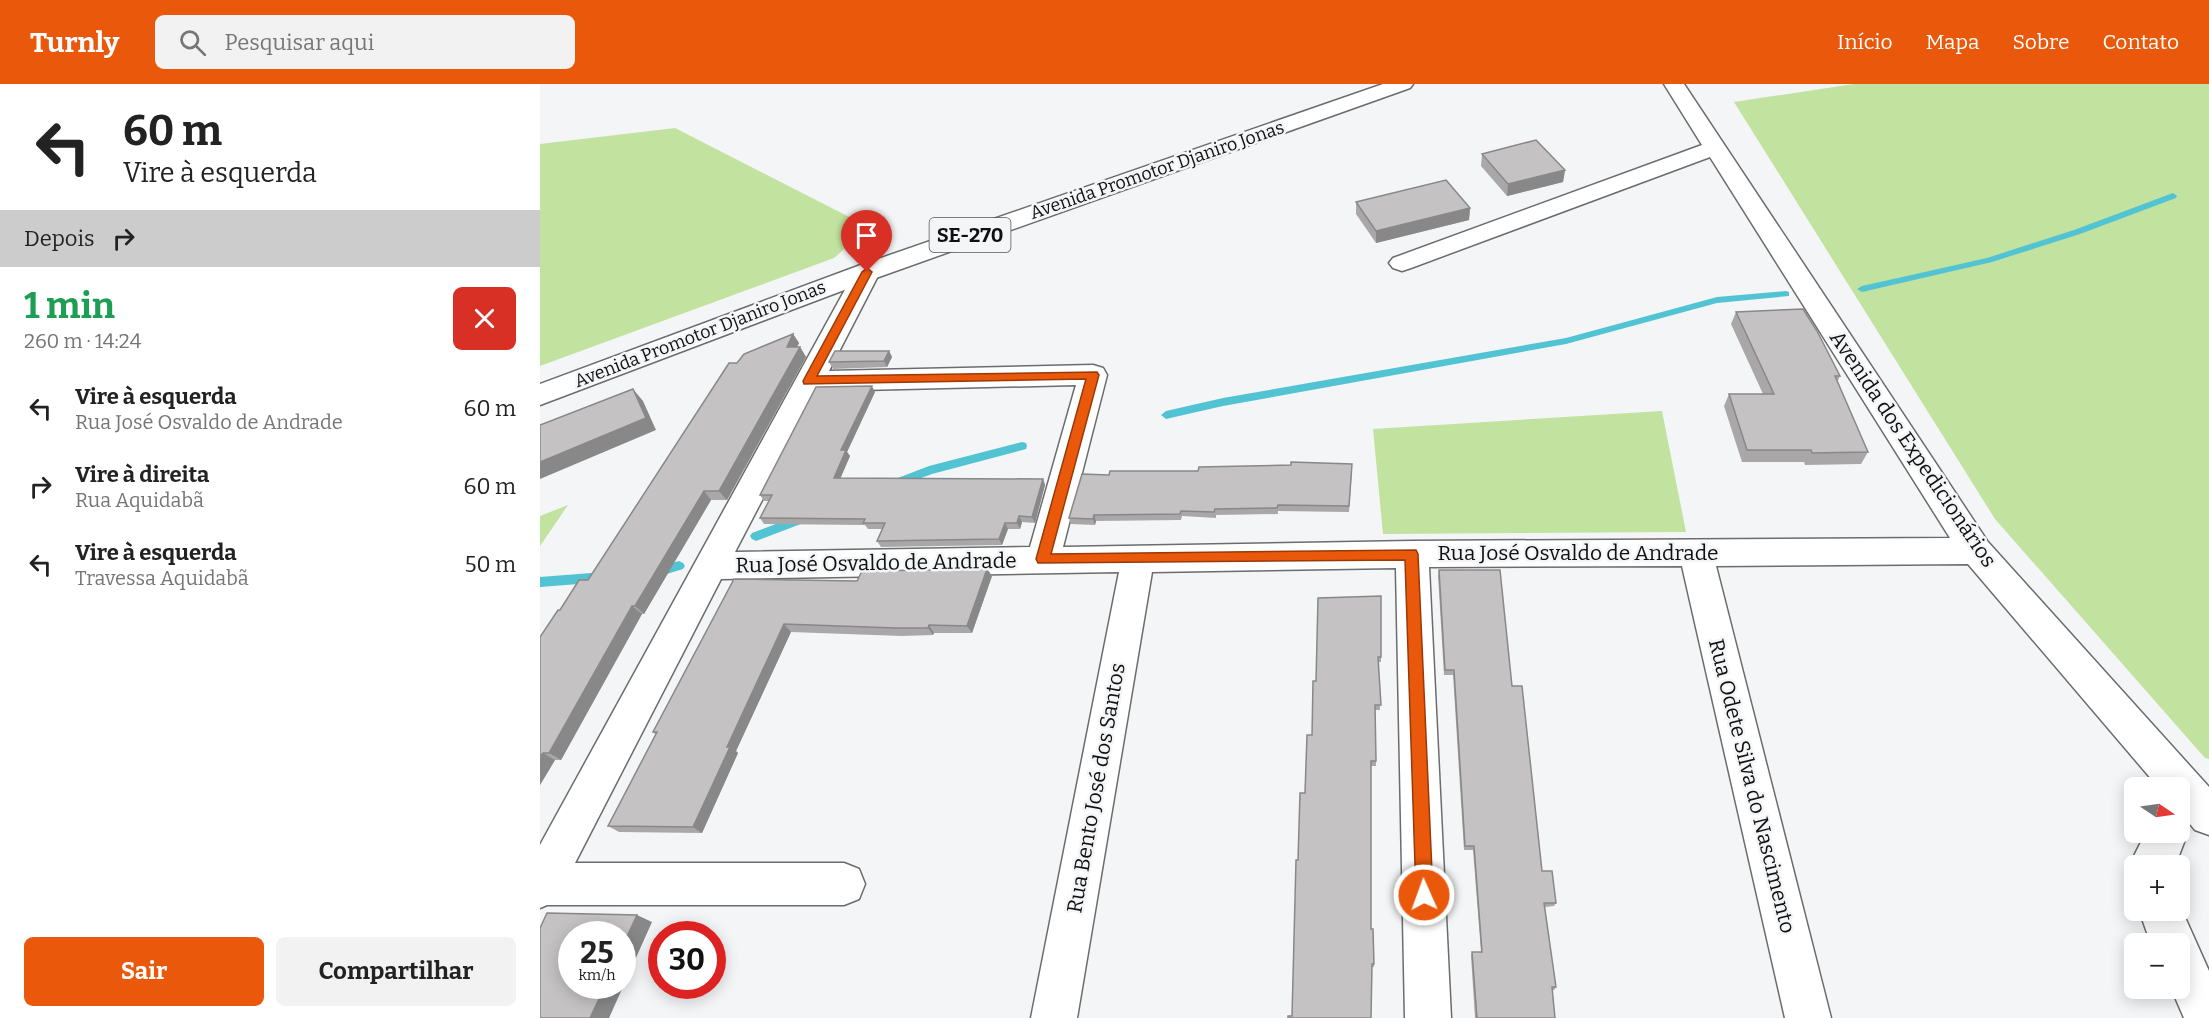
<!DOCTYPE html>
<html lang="pt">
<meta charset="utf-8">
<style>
:root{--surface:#fff;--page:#f2f2f2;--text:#222;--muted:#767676;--accent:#ea580c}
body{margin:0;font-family:Bitter,serif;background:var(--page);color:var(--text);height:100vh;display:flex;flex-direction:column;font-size:22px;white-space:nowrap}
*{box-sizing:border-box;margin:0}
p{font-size:20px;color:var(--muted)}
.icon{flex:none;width:33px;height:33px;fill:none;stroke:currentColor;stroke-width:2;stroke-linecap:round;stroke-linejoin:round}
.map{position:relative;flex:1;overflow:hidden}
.drawer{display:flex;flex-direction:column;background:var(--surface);width:540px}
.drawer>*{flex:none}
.hud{background:#fff;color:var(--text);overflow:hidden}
.needle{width:39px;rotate:103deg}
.buttons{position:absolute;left:1584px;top:693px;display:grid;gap:12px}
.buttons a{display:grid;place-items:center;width:66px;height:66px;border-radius:9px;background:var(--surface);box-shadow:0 3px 15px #0003;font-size:30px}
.speed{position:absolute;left:18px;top:837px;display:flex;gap:12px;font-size:30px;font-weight:700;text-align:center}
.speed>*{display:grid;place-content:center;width:78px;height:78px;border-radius:50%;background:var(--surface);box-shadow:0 3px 15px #0003;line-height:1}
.speed small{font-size:15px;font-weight:400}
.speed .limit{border:9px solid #d22;background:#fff;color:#111}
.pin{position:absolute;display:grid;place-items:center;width:51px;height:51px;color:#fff;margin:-62px -26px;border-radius:50% 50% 50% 0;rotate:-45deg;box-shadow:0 0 6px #0007}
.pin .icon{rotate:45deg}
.me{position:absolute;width:66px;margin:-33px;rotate:358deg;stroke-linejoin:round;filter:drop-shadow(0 0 4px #0008)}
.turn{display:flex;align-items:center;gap:21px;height:126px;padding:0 24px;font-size:27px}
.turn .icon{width:78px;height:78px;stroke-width:2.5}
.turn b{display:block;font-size:42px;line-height:51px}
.then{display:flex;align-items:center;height:57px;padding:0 24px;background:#0003;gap:12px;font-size:22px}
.round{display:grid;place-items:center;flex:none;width:63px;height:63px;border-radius:9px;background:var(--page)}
.headline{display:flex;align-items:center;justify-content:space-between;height:102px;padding:0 24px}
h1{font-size:36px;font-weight:700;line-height:45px;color:#1e9e55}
.cta{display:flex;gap:12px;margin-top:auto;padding:12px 24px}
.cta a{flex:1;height:69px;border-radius:9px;background:var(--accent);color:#fff;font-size:24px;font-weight:700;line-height:69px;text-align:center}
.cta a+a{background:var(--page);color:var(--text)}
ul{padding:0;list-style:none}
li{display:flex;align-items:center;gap:18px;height:78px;padding:0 24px}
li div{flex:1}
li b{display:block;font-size:22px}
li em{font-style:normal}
header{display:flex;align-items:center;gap:36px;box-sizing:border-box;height:84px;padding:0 30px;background:var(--accent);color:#fff}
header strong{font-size:28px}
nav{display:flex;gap:33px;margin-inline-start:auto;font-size:21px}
.search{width:420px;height:54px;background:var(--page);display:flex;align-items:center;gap:15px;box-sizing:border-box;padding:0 21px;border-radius:9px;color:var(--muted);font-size:22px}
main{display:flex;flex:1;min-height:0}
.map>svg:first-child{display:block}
.green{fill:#c2e29f}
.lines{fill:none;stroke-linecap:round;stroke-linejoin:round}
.stream{fill:#52c3d3;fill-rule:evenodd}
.street-casing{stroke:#6b6c6d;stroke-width:3}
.primary-casing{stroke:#6b6c6d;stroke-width:3}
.street{fill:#fff;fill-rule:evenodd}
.primary{fill:#fff;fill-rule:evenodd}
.wall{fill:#a9a7a7}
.shaded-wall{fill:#898888}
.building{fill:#c4c2c2;stroke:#898888;stroke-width:1.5}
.route{fill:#ea580c;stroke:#983908;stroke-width:1.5}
.labels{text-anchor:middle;stroke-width:5;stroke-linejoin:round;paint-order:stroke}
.far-street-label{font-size:18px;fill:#101011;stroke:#f4f5f7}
.shield{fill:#f4f5f7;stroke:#545556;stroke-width:1.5}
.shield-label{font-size:20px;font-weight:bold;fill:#101011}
.street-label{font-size:21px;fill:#101011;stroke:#f4f5f7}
</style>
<header>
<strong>Turnly</strong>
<div class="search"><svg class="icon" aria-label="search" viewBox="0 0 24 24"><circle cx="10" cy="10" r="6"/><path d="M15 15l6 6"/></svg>Pesquisar aqui</div>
<nav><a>Início</a><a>Mapa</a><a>Sobre</a><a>Contato</a></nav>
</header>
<main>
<section class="drawer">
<div class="hud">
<div class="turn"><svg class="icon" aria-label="left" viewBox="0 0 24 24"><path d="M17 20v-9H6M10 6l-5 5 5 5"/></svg><div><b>60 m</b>Vire à esquerda</div></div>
<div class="then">Depois<svg class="icon" aria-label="right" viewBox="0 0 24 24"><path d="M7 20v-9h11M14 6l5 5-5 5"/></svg></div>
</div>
<div class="headline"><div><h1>1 min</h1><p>260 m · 14:24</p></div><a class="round" style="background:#d93025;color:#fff"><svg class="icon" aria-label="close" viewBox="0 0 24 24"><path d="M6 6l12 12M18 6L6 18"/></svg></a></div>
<ul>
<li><svg class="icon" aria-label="left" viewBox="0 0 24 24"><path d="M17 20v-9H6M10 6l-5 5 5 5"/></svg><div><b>Vire à esquerda</b><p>Rua José Osvaldo de Andrade</p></div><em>60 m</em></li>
<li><svg class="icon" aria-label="right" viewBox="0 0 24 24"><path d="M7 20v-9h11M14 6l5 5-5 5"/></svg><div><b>Vire à direita</b><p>Rua Aquidabã</p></div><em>60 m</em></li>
<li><svg class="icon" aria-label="left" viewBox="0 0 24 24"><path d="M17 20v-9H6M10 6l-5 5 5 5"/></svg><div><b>Vire à esquerda</b><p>Travessa Aquidabã</p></div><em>50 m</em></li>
</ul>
<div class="cta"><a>Sair</a><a>Compartilhar</a></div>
</section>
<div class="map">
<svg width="1669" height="934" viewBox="0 0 1669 934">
<rect width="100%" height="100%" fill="#f4f5f7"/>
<g class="green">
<path d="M1314 0H1669V675L1665 674 1455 435 1194 18Z"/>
<path d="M135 44 329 143 294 174 0 282V60Z"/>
<path d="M1122 327 1146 448 843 450 833 345Z"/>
<path d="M28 421 0 462V432Z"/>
</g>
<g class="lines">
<g class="stream">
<path d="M1633 109 1637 112 1636 114 1540 150 1452 178 1322 208 1317 205 1322 202 1447 174 1534 146Z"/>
<path d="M1246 207 1249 208V212L1177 219 1026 260 683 322 626 335 621 331 626 327 683 314 1026 254 1177 213Z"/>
<path d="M482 358 486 359 487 362 486 365 392 390 354 404 348 400 350 397 389 382Z"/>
<path d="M262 430 266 432 268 435 266 438 216 457 212 455 210 452 212 449Z"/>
<path d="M139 477 143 479 145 482 143 485 117 493 113 492 111 488 113 484Z"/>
<path d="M64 488 68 489 70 493 68 497 64 498 0 503V493Z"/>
</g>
<g class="street-casing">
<g id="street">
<path d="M1124 0H1144L1448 458 1669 703V751L1655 746 1640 728V704H1619L1428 480 1176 482 1291 934H1245L1142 482 889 483 911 934H865L856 484 612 488 537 934H491L579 488 181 495 35 779H304L319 785 325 800 319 815 304 821H7L0 824V761L318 182 327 180 336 182 340 188 289 287 553 281 563 284 567 291 523 463 872 457 1410 454 1170 73 871 184 862 187 853 184 849 179 853 174 1162 61ZM536 301 490 463 195 468 279 307Z"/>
<path d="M1640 733 1642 734 1648 748 1635 782H1594V785V772L1606 748H1640Z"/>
<path d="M1640 822 1669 887V934H1644L1631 904H1640V860H1611L1599 826H1640Z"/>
</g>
</g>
<g class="primary-casing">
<path id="primary" d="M843 0H873L870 4 336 194 0 321V300L318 182Z"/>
</g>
<use href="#street" class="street"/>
<use href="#primary" class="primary"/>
</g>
<g class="wall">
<path d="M942 70 1025 86 1023 98 967 112 941 82Z"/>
<path d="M816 118 930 124 929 136 836 159 816 130Z"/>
<path d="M1196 228 1300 292 1297 298 1328 368 1321 380 1265 381 1264 378H1202L1184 322 1189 310H1223L1191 240Z"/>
<path d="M253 250 259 259 257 263H260L266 273 187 416H171L104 530H102L21 676H15L0 701V553L20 526 48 496 197 279Z"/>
<path d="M349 267 352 273 347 283 293 285 289 278Z"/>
<path d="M335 308 307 368 310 372 300 394 503 395 505 401 495 439 482 438 480 445H468L462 461 341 463 337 457 343 445H328L325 441 224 440 220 434 229 417H224L220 411Z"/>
<path d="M812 386 809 428 738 427V430L676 431V434L642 432 641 436 556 437 555 441 531 440 529 434 569 391 658 387Z"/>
<path d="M447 485 452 492 432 549H394L393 551 362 552 251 548 196 667 198 669 162 749 79 748 68 742 116 651 113 648 194 495 317 497Z"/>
<path d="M899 486 972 602 1002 787 1016 819 1014 822 1005 823 1016 903 1014 906H1012L1015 934H935L931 872 932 868H941L933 766H924L913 591H904L898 492Z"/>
<path d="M841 512V578H838L840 626H835L836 682H831V845H833L834 883H832L752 932 758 776 772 651 776 597Z"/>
</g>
<g class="shaded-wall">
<path d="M1025 86 1023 98 967 112 968 100Z"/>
<path d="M930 124 929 136 836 159V147Z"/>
<path d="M253 250 259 259 253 273 247 263Z"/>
<path d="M260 263 266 273 187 416 179 407Z"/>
<path d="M349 267 352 273 347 283 344 277Z"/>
<path d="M332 302 335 308 307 368 310 372 298 400 294 394 301 366Z"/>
<path d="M93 305 103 317 116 346 0 395V378Z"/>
<path d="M503 395 505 401 495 439 492 433Z"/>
<path d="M164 407 171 416 104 530 95 522Z"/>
<path d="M554 431 556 437 555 441 553 435Z"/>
<path d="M479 432 482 438 480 445 477 439Z"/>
<path d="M465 439 468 445 462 461 459 455Z"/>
<path d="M447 485 452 492 432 549 427 542Z"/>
<path d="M92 522 102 530 21 676 9 669Z"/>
<path d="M244 540 251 548 196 667 198 669 162 749 153 743 187 663Z"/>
<path d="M389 541 394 549 393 551 388 544Z"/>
<path d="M3 669 15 676 0 701V673Z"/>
<path d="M97 831 112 838 69 934H50L65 902H82V863Z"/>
</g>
<g class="building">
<path d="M996 56 1025 86 968 100 942 70Z"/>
<path d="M906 96 930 124 836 147 816 118Z"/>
<path d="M1263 225 1277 247 1300 292H1295L1328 368 1272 369 1271 366H1207L1189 310H1234L1196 228Z"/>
<path d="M253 250 247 263H260L179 407H164L95 522H92L9 669H3L0 673V553L18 526H20L39 496H48L189 279H197L204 270Z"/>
<path d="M295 267H349L344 277 289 278Z"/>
<path d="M332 302 301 366H306L294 394 503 395 492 433 479 432 477 439H465L459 455 337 457 345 439H323L325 435 220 434 232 411H220L276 303Z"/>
<path d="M93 305 106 334 0 378V341Z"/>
<path d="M751 378 812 380 809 422 738 421 737 424 675 425 674 428 641 427 640 430 554 431 553 435 529 434 542 390 569 391 570 387H658L659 383 751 381Z"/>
<path d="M447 485 427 542 389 541 388 544H356L244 540 187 663H190L153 743 68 742 117 648H113L194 495 317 497 322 487Z"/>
<path d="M899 486H960L972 602H982L1002 787H1012L1016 819H1004L1016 903H1012L1015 934H937L932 868H942L934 762H925L914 586H905Z"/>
<path d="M841 512V573H838L841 621H835L836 677H831V845H833L834 880H832L831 934H748V932H752L756 776H758L760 709H765L767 651H772L773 597H776L778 514Z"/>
<path d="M7 829 97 831 82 863V850H32V902H65L50 934H0V844Z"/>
</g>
<path class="route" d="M327 184 332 188 277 292 557 288 559 291 511 470 876 466 878 470 893 811 890 817 884 820 878 817 876 811 865 476 498 479 496 475 546 295 264 300 263 297 322 188Z"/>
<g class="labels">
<g class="far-street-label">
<text transform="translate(617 86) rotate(-19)" y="6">Avenida Promotor Djaniro Jonas</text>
<text transform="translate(160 250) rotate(-21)" y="6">Avenida Promotor Djaniro Jonas</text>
</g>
<rect class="shield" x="389.5" y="134" width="81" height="34" rx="4.5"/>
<g class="shield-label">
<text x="430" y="158">SE-270</text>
</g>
<g class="street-label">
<text transform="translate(1373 365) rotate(56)" y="7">Avenida dos Expedicionários</text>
<text x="1038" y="476">Rua José Osvaldo de Andrade</text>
<text transform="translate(336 479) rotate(-1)" y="7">Rua José Osvaldo de Andrade</text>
<text transform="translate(1212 702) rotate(76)" y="7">Rua Odete Silva do Nascimento</text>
<text transform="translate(556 704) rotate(-80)" y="7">Rua Bento José dos Santos</text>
</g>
</g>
</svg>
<div class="buttons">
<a><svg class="needle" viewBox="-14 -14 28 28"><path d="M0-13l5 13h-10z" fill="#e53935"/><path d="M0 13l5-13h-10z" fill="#767676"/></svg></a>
<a>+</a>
<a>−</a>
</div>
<div class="speed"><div>25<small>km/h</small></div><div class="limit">30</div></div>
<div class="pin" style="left:327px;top:188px;background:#d93025"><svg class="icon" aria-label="arrive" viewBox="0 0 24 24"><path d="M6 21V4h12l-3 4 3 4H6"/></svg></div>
<svg class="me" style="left:884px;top:811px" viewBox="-20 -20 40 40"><circle r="17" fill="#ea580c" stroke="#fff" stroke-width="3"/><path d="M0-11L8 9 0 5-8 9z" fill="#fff"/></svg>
</div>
</main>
